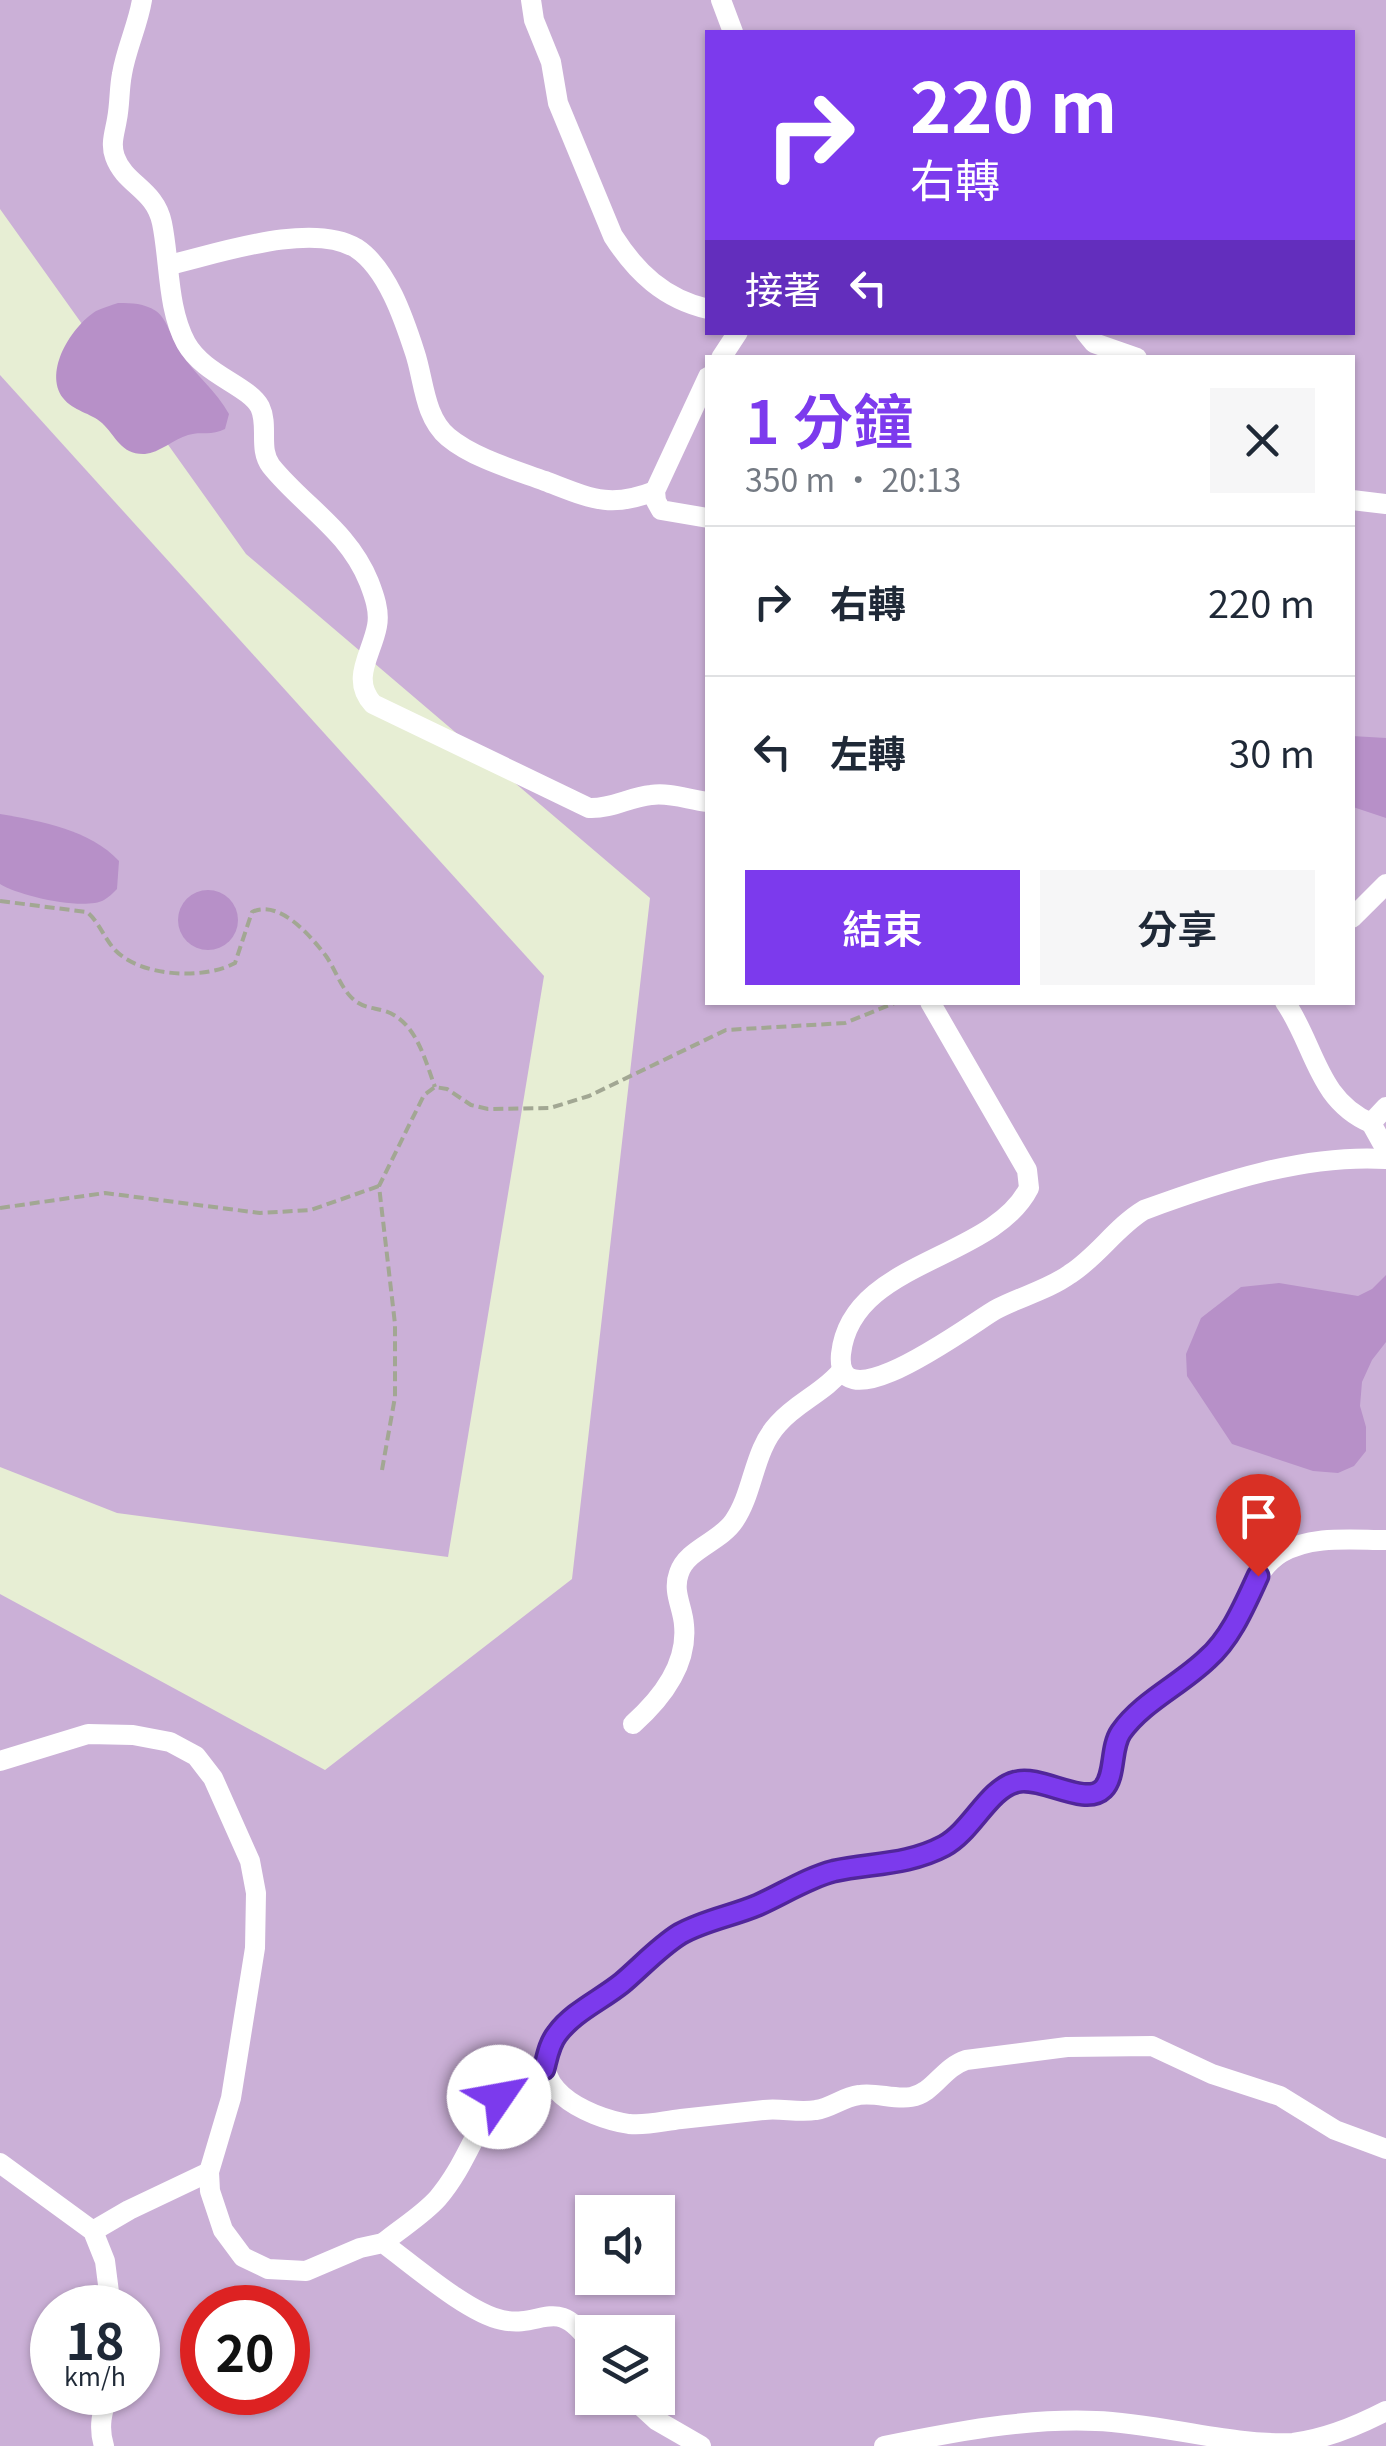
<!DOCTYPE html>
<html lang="zh-TW">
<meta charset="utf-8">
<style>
:root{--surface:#fff;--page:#f6f6f7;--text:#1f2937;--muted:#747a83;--line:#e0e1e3;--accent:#7c3aed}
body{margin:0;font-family:Georgia,"Noto Sans TC",serif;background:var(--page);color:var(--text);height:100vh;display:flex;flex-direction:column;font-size:38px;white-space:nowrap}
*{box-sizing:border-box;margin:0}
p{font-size:32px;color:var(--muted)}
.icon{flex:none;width:55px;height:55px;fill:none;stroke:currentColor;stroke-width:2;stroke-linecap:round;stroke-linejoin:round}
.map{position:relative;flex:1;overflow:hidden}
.sheet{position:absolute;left:705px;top:355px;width:650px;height:650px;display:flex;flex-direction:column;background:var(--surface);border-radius:0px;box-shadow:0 2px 8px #0004}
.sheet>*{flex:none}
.top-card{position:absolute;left:705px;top:30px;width:650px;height:305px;border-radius:0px;box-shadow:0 2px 8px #0004;background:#7c3aed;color:#fff;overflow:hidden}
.controls{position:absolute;left:575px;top:2195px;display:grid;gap:20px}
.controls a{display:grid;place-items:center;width:100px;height:100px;border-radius:0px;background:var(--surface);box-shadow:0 2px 8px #0004;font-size:50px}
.speed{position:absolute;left:30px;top:2285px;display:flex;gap:20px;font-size:50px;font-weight:700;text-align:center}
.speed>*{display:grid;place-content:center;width:130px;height:130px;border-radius:50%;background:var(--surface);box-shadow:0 2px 8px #0004;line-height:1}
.speed small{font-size:25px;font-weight:400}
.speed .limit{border:15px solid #d22;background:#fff;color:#111}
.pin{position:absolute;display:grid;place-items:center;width:85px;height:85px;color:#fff;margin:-102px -42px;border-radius:50% 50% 50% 0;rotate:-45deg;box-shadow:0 0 10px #0007}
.pin .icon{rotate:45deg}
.me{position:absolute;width:110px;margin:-55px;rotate:57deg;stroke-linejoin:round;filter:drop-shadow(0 0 8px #0008)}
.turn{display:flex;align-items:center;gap:35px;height:210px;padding:0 40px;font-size:45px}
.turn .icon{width:130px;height:130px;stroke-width:2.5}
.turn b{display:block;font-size:70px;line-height:85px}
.then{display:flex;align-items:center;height:95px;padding:0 40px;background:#0003;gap:20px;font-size:38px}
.round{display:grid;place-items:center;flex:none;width:105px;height:105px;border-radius:0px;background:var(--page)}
.summary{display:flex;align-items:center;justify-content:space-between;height:170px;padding:0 40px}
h1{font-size:60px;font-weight:600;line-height:75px;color:var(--accent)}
.cta{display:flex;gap:20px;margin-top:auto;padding:20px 40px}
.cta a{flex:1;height:115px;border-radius:0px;background:var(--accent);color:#fff;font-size:40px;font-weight:600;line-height:115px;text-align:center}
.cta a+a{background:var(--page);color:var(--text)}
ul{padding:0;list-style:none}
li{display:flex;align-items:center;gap:30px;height:150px;padding:0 40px;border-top:2px solid var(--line)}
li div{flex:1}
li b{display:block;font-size:38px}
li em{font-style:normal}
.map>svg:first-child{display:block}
.green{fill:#cbb0d7;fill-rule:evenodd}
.water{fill:#b790c8}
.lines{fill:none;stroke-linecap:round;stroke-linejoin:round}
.path{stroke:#a2a793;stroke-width:4;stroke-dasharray:10 5;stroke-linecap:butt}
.minor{stroke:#fff;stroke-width:20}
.route-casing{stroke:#51269a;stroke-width:25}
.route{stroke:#7c3aed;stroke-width:18}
</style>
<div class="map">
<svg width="1386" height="2446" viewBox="0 0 1386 2446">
<rect width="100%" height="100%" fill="#e7eed4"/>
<g class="green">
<path d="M0 0H1386V2446H0V1594L325 1770 572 1579 650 898 246 554 0 209ZM708 32H1352V332H708ZM708 358H1352V1002H708ZM592 2212H658V2278H592ZM52 2308H138V2392H52ZM202 2308H288V2392H202ZM592 2332H658V2398H592Z"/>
<path d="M0 375 544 976 448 1557 117 1513 0 1467Z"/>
</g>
<g class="water">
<path d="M118 303C133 303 143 303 156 311 168 320 172 340 180 352 195 375 216 390 229 414L225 429C212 436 201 431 188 435 174 439 159 453 145 454 121 455 116 436 102 423 91 413 73 411 63 398 43 371 72 326 96 311 103 308 111 305 118 303Z"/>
<path d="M1352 736 1386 738V818L1353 807Z"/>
<path d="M0 814C41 821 90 830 119 861L117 889C113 893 109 897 104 900 84 911 19 896 0 884Z"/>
<circle cx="208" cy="920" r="30"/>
<path d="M1386 1275V1342L1372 1360 1362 1382 1360 1406 1366 1427V1451L1354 1466 1338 1473 1313 1471 1232 1444 1187 1376 1186 1354 1201 1318 1241 1287 1279 1283 1358 1296 1372 1289Z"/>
</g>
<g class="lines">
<g class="path">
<path d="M0 901 87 912C99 922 104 938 115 950 141 977 204 980 235 963L252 912C279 899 310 935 326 956 335 969 340 985 350 996 361 1008 371 1007 385 1011 416 1021 425 1060 435 1087"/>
<path d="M0 1208 105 1193 260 1213 311 1210 379 1186"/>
<path d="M382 1470 395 1397V1324L379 1186 424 1095 435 1087 447 1089 471 1105 488 1109 550 1108 589 1096 726 1030 845 1023 897 1002"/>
</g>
<g class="minor">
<path d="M142 0C138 25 126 49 122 74 119 89 120 104 117 119 115 132 110 144 115 157 125 185 155 189 162 223 170 262 167 308 186 343 204 375 248 385 260 407 269 426 258 449 271 466 303 506 348 530 369 582 374 595 380 611 377 626 372 654 350 679 373 704L589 808C612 809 629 797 651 795 670 792 689 800 708 802"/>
<path d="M531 0 534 20 551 62 558 103 613 236C636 272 664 299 708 309"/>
<path d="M721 0 733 32"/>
<path d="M169 265C217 254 311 221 356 248 387 268 404 319 415 353 424 380 424 417 448 437 473 458 515 470 545 481 590 498 609 509 655 491"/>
<path d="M1085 332 1094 343 1137 358"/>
<path d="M721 358 738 332"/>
<path d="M708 377 655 491 656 501 661 510 708 518"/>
<path d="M1352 500 1386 504"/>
<path d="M1352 918 1386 884"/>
<path d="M930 1002 1027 1170 1029 1188C992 1261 851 1260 841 1354 834 1428 975 1321 995 1310 1019 1297 1048 1290 1070 1274 1098 1256 1116 1227 1144 1210 1220 1182 1305 1154 1386 1159"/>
<path d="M1285 1002C1315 1045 1317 1100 1371 1123L1386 1107"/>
<path d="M1371 1123 1386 1150"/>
<path d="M1386 1540C1352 1540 1311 1535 1281 1553 1249 1573 1241 1619 1218 1647 1191 1681 1145 1697 1120 1732 1109 1750 1113 1772 1103 1790 1072 1803 1046 1773 1015 1782 987 1790 972 1832 943 1847 908 1865 871 1862 834 1871 806 1878 783 1894 758 1905 732 1916 705 1920 680 1934 659 1947 641 1967 622 1983 601 2000 573 2012 557 2034 518 2085 586 2117 629 2124 647 2126 663 2121 681 2119 708 2116 736 2113 764 2110 781 2108 799 2113 816 2110 831 2108 843 2097 859 2095 876 2092 894 2100 911 2097 934 2093 942 2068 966 2060L1067 2047 1152 2046 1212 2074 1280 2096 1335 2130 1386 2149"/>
<path d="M633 1724C661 1699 688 1665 684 1625 683 1607 672 1592 679 1573 687 1549 720 1542 734 1521 754 1492 753 1451 778 1424 797 1402 825 1392 842 1370"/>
<path d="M0 1761 88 1734 133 1735 170 1742 196 1756 213 1778 250 1861 256 1893 255 1948 231 2098 209 2172 210 2191 223 2230 243 2257 268 2269 306 2271 360 2248 383 2243C413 2265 468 2313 502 2320 543 2329 556 2293 592 2345"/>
<path d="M0 2163 93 2231 105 2261 111 2308"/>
<path d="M93 2231 129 2210 209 2172"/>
<path d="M383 2243C401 2228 423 2215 438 2198 479 2150 478 2094 544 2069"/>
<path d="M632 2398 656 2420 701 2446"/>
<path d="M104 2446C98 2427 102 2411 109 2392"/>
<path d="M884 2446C954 2432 1024 2418 1096 2421 1159 2423 1230 2446 1293 2443 1325 2439 1357 2426 1386 2411"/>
</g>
</g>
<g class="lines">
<g class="route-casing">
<path id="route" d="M499 2097 519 2079 544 2069C547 2058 549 2044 557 2034 573 2012 601 2000 622 1983 641 1967 659 1947 680 1934 705 1920 732 1916 758 1905 783 1894 807 1878 834 1871 872 1863 908 1865 944 1846 972 1831 988 1789 1016 1782 1041 1775 1085 1807 1103 1789 1116 1776 1110 1748 1121 1732 1142 1702 1180 1685 1207 1659 1231 1638 1245 1604 1258 1576"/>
</g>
<use href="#route" class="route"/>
</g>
</svg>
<div class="controls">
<a><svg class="icon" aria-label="sound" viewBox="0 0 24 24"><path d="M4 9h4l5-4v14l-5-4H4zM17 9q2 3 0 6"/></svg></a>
<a><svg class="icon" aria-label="layers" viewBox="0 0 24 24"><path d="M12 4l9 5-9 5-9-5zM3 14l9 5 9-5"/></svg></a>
</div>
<div class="speed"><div>18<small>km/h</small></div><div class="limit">20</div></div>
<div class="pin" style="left:1258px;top:1576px;background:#d93025"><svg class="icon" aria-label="arrive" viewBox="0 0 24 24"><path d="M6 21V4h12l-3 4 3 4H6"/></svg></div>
<svg class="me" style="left:499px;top:2097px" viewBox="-20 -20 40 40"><circle r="19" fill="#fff"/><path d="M0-13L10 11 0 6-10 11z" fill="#7c3aed"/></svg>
<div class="top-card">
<div class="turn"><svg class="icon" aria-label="right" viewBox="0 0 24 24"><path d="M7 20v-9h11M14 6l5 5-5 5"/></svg><div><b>220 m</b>右轉</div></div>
<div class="then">接著<svg class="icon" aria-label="left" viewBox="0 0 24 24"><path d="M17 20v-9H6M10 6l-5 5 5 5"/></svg></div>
</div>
<section class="sheet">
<div class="summary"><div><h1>1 分鐘</h1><p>350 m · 20:13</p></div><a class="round"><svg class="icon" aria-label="close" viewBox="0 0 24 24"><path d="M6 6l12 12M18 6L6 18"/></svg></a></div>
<ul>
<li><svg class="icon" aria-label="right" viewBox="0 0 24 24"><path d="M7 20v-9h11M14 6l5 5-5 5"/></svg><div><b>右轉</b></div><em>220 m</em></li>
<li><svg class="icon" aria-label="left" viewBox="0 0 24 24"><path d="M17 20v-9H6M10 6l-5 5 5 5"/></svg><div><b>左轉</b></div><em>30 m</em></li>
</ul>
<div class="cta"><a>結束</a><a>分享</a></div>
</section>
</div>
